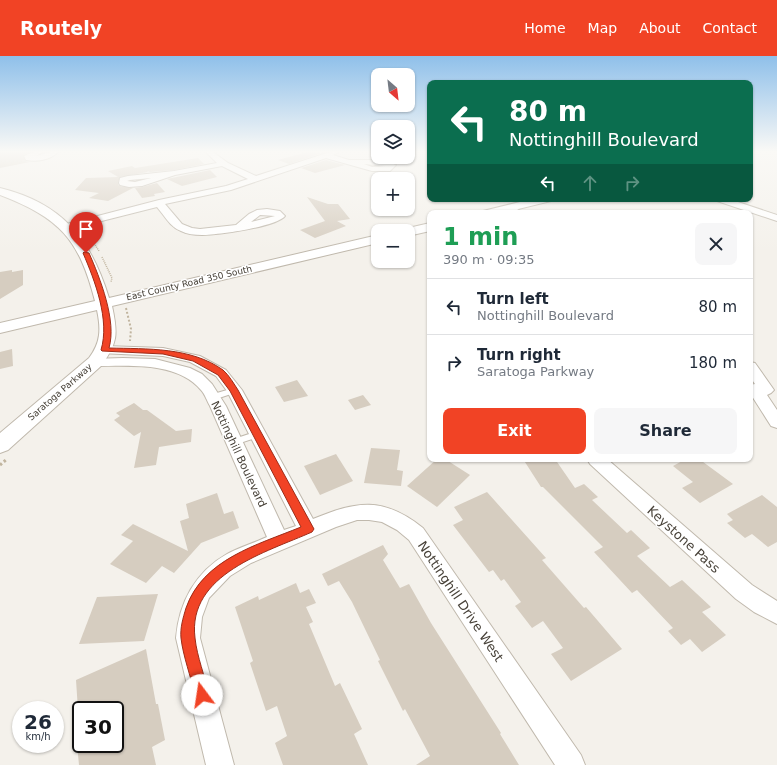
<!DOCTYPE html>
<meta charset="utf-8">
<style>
:root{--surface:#fff;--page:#f6f6f7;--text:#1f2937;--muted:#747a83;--line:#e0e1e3;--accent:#f14325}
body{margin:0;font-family:"DejaVu Sans",sans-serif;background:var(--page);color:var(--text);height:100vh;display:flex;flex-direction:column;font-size:15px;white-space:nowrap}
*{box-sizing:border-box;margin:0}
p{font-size:13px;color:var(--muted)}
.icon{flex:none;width:22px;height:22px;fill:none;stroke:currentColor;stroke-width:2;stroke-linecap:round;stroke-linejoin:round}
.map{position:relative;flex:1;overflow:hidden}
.side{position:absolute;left:427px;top:154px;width:326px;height:252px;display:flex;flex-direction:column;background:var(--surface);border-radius:8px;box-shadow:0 1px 3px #0004}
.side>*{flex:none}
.top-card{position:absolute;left:427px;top:24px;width:326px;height:122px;border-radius:8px;box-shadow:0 1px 3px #0004;background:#0b6e4f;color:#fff;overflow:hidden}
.needle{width:26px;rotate:152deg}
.controls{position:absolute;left:371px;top:12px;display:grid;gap:8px}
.controls a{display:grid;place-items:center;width:44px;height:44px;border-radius:8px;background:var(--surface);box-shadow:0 1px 3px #0004;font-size:20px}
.speed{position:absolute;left:12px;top:645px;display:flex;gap:8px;font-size:20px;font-weight:700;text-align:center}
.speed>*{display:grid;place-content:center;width:52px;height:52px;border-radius:50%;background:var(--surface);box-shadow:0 1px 3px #0004;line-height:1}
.speed small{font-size:10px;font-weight:400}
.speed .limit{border:2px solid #111;border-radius:6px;background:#fff;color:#111}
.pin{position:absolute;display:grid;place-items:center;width:34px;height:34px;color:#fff;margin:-41px -17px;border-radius:50% 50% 50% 0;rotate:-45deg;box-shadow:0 0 4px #0007}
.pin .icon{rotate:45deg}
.me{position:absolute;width:44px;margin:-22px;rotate:346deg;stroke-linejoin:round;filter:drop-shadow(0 0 3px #0008)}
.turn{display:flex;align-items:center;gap:14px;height:84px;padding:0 16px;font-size:18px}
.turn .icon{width:52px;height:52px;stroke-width:2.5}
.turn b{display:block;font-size:28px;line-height:34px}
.lanes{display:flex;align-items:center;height:38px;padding:0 16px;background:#0003;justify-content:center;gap:20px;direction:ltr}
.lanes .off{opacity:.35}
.round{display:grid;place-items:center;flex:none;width:42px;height:42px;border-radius:8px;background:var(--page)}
.head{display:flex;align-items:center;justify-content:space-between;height:68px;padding:0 16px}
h1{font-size:24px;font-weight:700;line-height:30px;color:#1e9e55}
.primary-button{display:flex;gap:8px;margin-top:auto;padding:8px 16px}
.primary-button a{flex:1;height:46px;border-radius:8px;background:var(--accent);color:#fff;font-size:16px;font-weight:700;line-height:46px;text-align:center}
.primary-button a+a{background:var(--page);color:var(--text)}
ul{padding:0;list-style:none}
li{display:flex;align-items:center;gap:12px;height:56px;padding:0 16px;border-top:1px solid var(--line)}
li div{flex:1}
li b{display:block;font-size:15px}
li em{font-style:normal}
header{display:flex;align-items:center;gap:24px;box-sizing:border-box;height:56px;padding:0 20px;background:var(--accent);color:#fff}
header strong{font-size:19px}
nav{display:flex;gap:22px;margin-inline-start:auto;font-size:14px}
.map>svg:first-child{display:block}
.building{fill:#d6cdc0}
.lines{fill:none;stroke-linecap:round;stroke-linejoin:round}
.service-casing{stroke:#c0b9ad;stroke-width:2}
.minor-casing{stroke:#c0b9ad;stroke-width:2}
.tertiary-casing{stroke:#c0b9ad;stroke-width:2}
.path-far2{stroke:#c1b59f;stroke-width:1.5;stroke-dasharray:1 1;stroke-linecap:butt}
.path-far1{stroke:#c1b59f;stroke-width:2;stroke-dasharray:2 2;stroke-linecap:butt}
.path{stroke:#c1b59f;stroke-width:3;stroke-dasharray:2.5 2.5;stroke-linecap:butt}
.service{fill:#fff;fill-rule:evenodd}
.minor{fill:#fff;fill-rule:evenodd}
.tertiary{fill:#fff;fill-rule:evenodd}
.route{fill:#f14325;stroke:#9d2c18}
.labels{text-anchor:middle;stroke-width:3;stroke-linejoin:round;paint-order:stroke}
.far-street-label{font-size:9px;fill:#484239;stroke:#fff}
.street-label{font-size:11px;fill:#484239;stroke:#fff}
.near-street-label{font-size:13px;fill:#484239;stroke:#fff}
</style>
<header>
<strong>Routely</strong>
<nav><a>Home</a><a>Map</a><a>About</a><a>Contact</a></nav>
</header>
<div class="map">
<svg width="777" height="709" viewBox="0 0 777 709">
<rect width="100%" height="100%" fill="#f4f1eb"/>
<g class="building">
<path d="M0 96H30L23 99 25 105 30 106 0 112Z"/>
<path d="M307 96 322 97 289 108 278 104Z"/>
<path d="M198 102 204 108 174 114 150 116 147 115 148 116 120 121 118 127 119 130 133 132 108 145 89 142 99 137 75 134 86 122 118 121 108 115 132 110 135 112Z"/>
<path d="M326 104 345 109 315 117 301 112Z"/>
<path d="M210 114 217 121 182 130 167 123Z"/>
<path d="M157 127 165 136 154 138 155 140 142 142 135 132 142 131Z"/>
<path d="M307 141 328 148H338L350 163 337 165 346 170 315 182 300 174 325 165Z"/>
<path d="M12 214V216L23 214V229L0 243V216Z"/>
<path d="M12 293 13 310 0 313V296Z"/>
<path d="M297 324 308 340 284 346 275 331Z"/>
<path d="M363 339 371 349 355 354 348 344Z"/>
<path d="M134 347 143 354H147L176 375 192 373 191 386 159 391 156 409 134 412 141 376 134 380 114 364 120 360 116 357Z"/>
<path d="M371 392 400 394 397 414 403 415 401 430 364 427Z"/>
<path d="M336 398 353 425 320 439 304 410Z"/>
<path d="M437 403H445L470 419 437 451 407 430Z"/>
<path d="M523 403H555L575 432 584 428 598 441 592 444 627 477 631 474 650 492 637 500 670 531 682 524 711 551 702 556 726 579 702 596 690 583 681 589 668 575 673 572 637 534 632 537 594 496 603 491 543 431H541Z"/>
<path d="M686 403H699L733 428 700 447 682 432 693 426 673 410Z"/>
<path d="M487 436 546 502 542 504 584 552 586 551 622 593 571 625 551 598 563 592 543 565 532 572 515 550 521 546 504 523 501 525 493 514 489 516 453 469 463 464 454 451Z"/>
<path d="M217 437 224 458 233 455 239 472 201 487 174 517 162 510 146 527 110 508 133 485 121 479 133 468 188 495 180 465 189 462 186 448Z"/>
<path d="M762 439 777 451V486L768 491 752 478 745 482 727 467 733 464 727 458Z"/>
<path d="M383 489 388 498 383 504 400 532 409 528 431 567 501 677 500 678 519 709H416L430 700 405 653 403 655 378 605 380 604 352 546 339 525 328 530 322 518Z"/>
<path d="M296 527 300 537 309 533 316 547 306 551 313 566 309 568 335 630 340 627 362 673 354 678 368 709H283L275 687 287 680 277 650 266 655 250 607 253 605 235 551 258 540 259 544Z"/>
<path d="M158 538 144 585 79 588 97 541Z"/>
<path d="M146 593 156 648H158L165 684 152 691 156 709H79L77 688H115V654H78L76 624Z"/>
</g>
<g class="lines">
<g class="service-casing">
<g id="service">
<path d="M234 332 238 334 237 336 213 344 209 341 210 339Z"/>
<path d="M258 375 261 376 262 378 261 380 234 389 231 388 230 386 231 384Z"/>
</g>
</g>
<g class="minor-casing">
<g id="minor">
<path d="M33 96H43L36 100 50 96H58C50 104 37 106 26 104L24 100Z"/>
<path d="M206 96H213L228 107 256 120 330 96H339L333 99 349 104H383L396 109 390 115H372L326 102 231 134 165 148 182 168 192 172 200 173 236 169 249 158 257 154 267 153 280 155 285 160C276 171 217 179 202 179 194 179 187 178 181 175 170 171 164 159 157 151L66 174 61 171 63 169 159 144 226 130 248 123 222 110 175 119 142 130 129 131 120 129 119 127 120 122 128 120 174 115 217 107ZM364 108 386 110 372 111ZM151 122 135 126 127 125 130 124ZM260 159 275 160 251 166Z"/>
<path d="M716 143H729L777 159V165L717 145Z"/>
<path d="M510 149 524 157C517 157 510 158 505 152Z"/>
<path d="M105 290 163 292 200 300 226 314 242 334 313 463C357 445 383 440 423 472L581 699 585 709H555L409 484 397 474 382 466 369 464H357L336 471 251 507 230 520 209 542 202 561 200 582 234 709H206L176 582C179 547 195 516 227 498 240 491 254 487 267 481L210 350C207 345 205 338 201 334 177 305 128 310 95 310L90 309 88 306 90 303 123 302 155 303 190 312 202 318 212 328 226 350 284 474 296 470 227 335 216 320 190 306 163 300 100 297 98 294 100 291Z"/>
<path d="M750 306 755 307 774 334 771 337 767 339 777 354V372L771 370 750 337V329L755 328 750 321Z"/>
<path d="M587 403H607L752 529 777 545V568L754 556 736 543 590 408Z"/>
</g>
</g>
<g class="tertiary-casing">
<g id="tertiary">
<path d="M0 132C62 147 91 183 109 242L378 179V187L112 250C118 278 118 287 101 310L8 394 0 397V377L89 302C101 286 101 273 97 254L0 277V267L95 245C79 183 60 162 0 139Z"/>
<path d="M532 143H553L551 145 502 157H481L483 155Z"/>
<path d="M430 167V175L408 180V175H402L404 173Z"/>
</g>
</g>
<g class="path-far2">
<path d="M92 184 99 195"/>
<path d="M102 201 112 222 111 226"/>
</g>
<path class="path-far1" d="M126 252 131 273 130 285"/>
<path class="path" d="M0 409 7 403"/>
<use href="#service" class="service"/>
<use href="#minor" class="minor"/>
<use href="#tertiary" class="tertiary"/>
</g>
<linearGradient id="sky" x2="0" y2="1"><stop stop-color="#8fc0ea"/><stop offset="0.49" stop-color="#faf9f6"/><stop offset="1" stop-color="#faf9f6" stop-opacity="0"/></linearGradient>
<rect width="777" height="195" fill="url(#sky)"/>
<path class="route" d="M84 196 89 197C100 222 117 265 109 292 147 293 191 291 223 314 229 319 234 328 238 334L314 473 312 476C267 496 187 518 195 582 197 601 205 620 209 639L207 644 202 646 197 644 195 639C191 621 183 600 181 582 180 572 183 562 186 552 203 503 257 489 301 471L230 335 218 319 193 305 163 298 102 295 101 294C110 264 95 225 83 197Z"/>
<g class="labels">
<g class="far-street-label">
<text transform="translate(189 227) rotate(-13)" y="3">East County Road 350 South</text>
<text transform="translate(60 336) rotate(-41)" y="3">Saratoga Parkway</text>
</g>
<g class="street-label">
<text transform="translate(239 398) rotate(65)" y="4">Nottinghill Boulevard</text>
</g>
<g class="near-street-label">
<text transform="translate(684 483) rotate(42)" y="5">Keystone Pass</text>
<text transform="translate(461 545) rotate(56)" y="5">Nottinghill Drive West</text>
</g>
</g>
</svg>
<div class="controls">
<a><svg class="needle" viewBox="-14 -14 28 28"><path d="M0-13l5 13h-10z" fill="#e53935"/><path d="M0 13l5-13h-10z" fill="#747a83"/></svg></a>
<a><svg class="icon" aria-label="layers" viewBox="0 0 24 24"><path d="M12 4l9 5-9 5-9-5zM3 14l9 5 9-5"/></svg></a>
<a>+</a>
<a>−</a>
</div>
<div class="speed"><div>26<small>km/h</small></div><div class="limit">30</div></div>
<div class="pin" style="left:86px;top:197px;background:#d93025"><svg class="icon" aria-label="arrive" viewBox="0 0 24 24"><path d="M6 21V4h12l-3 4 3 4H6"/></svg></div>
<svg class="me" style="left:202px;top:639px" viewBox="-20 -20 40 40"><circle r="19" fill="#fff"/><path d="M0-13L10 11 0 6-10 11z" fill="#f14325"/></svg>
<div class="top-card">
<div class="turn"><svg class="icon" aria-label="left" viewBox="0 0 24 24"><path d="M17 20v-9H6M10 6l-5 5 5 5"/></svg><div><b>80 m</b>Nottinghill Boulevard</div></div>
<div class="lanes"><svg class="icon" aria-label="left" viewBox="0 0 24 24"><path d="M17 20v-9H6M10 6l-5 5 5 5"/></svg><svg class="icon off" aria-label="ahead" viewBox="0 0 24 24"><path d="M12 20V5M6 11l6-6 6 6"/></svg><svg class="icon off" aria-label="right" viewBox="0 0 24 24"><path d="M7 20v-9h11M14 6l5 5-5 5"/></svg></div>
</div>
<section class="side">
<div class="head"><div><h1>1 min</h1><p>390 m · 09:35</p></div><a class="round"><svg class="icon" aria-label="close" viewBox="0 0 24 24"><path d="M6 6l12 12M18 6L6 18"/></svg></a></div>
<ul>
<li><svg class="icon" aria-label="left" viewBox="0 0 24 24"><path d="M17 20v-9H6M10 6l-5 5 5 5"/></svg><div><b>Turn left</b><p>Nottinghill Boulevard</p></div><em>80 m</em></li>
<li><svg class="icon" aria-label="right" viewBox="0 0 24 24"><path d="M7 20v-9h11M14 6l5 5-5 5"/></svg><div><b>Turn right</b><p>Saratoga Parkway</p></div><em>180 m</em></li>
</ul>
<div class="primary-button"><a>Exit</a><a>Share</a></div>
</section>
</div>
